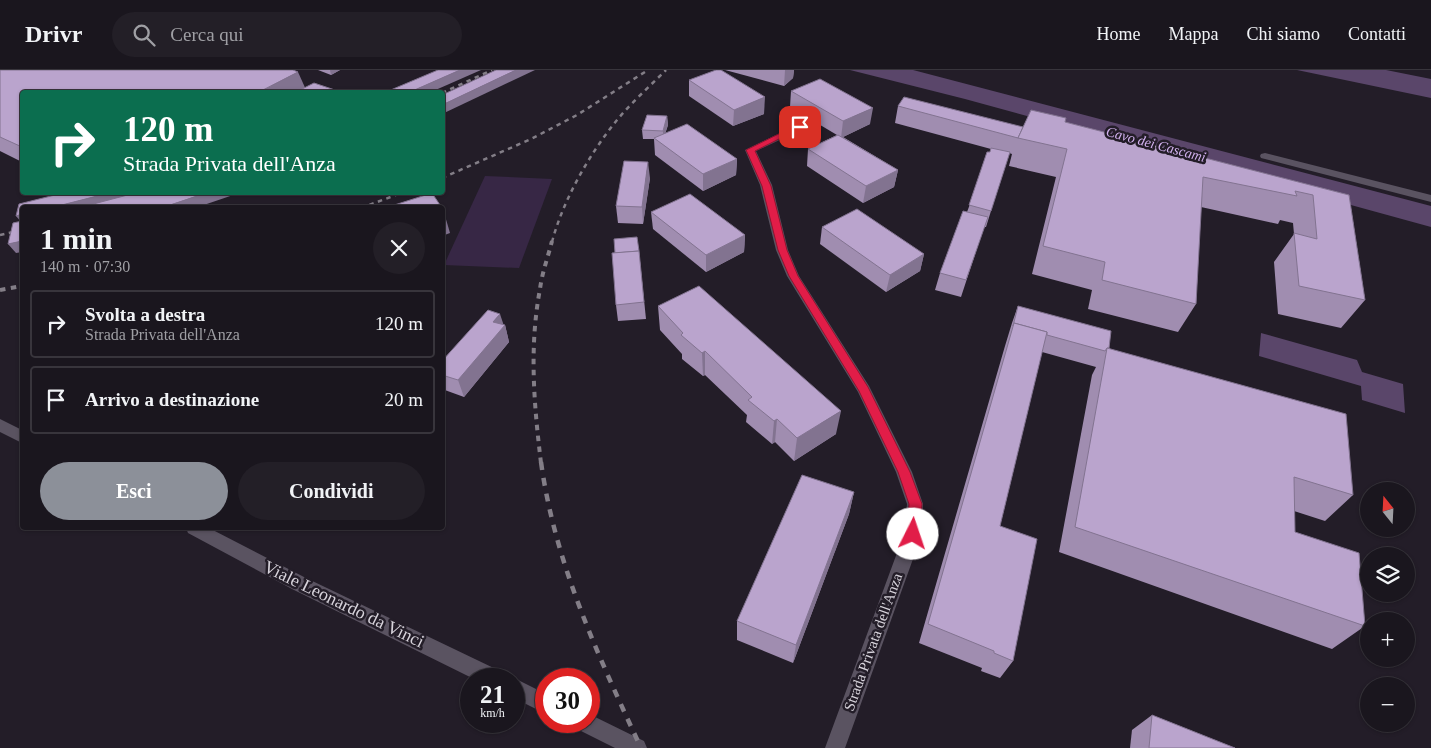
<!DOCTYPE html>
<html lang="it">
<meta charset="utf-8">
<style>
:root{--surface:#1a161e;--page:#231f27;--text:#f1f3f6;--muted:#9f9fa4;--line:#38353c;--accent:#8c9099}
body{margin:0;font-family:"Times New Roman",serif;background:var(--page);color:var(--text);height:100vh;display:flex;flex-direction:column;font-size:19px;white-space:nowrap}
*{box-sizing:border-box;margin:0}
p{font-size:16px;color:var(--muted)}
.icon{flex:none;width:28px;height:28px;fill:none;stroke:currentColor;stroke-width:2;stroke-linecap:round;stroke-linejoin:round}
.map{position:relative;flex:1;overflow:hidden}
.panel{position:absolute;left:20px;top:135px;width:425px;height:325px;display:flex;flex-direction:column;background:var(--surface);border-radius:5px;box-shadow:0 1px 4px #0004,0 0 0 1px var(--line)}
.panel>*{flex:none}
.hud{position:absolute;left:20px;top:20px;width:425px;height:105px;border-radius:5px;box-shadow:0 1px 4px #0004,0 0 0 1px var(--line);background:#0b6e4f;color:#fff;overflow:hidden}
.needle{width:32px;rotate:342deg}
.controls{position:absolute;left:1360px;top:412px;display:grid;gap:10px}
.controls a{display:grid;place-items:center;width:55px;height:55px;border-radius:50%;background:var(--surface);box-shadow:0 1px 4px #0004,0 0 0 1px var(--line);font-size:25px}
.speed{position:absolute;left:460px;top:598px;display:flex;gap:10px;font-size:25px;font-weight:700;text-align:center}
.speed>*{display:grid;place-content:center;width:65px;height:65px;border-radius:50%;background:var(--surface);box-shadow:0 1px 4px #0004,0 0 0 1px var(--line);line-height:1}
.speed small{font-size:12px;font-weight:400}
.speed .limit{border:8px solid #d22;background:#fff;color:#111}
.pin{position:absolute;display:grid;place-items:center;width:42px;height:42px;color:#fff;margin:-21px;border-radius:10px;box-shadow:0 2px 8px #0006}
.me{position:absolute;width:55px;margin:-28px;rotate:4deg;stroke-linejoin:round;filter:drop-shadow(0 0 4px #0008)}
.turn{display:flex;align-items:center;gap:18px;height:105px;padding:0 20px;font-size:22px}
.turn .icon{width:65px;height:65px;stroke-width:2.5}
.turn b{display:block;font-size:35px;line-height:42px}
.round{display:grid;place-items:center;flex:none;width:52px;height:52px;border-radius:26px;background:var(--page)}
.summary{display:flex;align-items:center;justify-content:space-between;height:85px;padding:0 20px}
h1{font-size:30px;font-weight:600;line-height:38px}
.primary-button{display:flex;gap:10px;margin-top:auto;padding:10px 20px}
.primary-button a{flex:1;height:58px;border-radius:30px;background:var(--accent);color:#fff;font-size:20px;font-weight:600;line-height:58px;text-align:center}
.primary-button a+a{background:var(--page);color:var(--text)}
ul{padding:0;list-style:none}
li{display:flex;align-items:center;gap:15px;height:68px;margin:0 10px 8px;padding:0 10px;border:2px solid var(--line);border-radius:5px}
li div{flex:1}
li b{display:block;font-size:19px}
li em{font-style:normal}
header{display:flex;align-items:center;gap:30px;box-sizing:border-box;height:70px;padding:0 25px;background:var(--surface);border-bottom:1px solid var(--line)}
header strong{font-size:24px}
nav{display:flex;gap:28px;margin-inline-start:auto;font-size:18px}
.search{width:350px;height:45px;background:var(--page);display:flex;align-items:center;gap:12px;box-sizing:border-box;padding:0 18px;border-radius:28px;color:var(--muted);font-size:19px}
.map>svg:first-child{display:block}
.green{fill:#372745}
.water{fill:#5a466a}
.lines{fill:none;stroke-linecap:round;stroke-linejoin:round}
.minor{fill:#5a5361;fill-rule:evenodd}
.rail-far2{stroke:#837e87;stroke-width:2.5;stroke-dasharray:4.5 4.5;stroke-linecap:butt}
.rail-far1{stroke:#837e87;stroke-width:4;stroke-dasharray:5.5 5.5;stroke-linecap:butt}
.rail{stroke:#837e87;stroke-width:4.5;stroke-dasharray:8 8;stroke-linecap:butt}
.wall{fill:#a08db0}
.shaded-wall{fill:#827390}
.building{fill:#baa4cd;stroke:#827390}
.route{fill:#e11d48;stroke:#92132f}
.labels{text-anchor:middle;stroke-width:5;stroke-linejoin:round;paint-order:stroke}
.far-water-label{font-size:14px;font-style:italic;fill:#d3b2f0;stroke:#231d28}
.street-label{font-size:15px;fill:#d7d3db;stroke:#231d28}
.near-street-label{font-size:18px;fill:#d7d3db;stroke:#231d28}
</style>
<header>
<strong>Drivr</strong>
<div class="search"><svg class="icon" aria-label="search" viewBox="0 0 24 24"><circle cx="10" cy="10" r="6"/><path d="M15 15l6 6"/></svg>Cerca qui</div>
<nav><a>Home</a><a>Mappa</a><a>Chi siamo</a><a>Contatti</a></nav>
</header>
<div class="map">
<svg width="1431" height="678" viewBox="0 0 1431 678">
<rect width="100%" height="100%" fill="#231d28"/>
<path class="green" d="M485 106 552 109 519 198 444 195Z"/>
<g class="water">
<path d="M850 0H913L1431 136V157L965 29Z"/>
<path d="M1297 0H1386L1431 9V28Z"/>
<path d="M1261 263 1357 290 1362 302 1403 314 1405 343 1362 330 1361 316 1259 286Z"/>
</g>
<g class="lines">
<g class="minor">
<path d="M799 54 803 55 804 57 803 59 756 81 772 115 788 180 799 206 869 316 912 402 923 434 922 464 845 678H825L904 464 907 434 896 402 858 322 787 206 776 180 760 115 745 80Z"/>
<path d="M1265 83 1431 125V132L1261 88 1260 86 1261 84Z"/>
<path d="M0 349 22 360V373L0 362Z"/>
<path d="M186 458H209L304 507 502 602 505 609H474L292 519 188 463Z"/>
<path d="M514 608 546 624V644L514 628Z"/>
<path d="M589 644 644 671 647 678H615L575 658 572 651H589Z"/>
</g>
<g class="rail-far2">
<path d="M442 23 492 0"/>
<path d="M442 108 531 69 577 45 648 0"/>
<path d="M361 138 404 122"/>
<path d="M0 165 22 160"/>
<path d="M552 172C563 130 590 83 617 50 632 32 650 16 666 0"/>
</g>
<g class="rail-far1">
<path d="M0 220 22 216"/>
<path d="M541 393C534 335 529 277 540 219 542 203 548 187 552 171"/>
</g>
<path class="rail" d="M541 392C555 494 598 585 641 678"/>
</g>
<g class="wall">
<path d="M0 0 305 18 22 22V92L0 81Z"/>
<path d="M318 0H340L331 5Z"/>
<path d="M725 0H794L793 8 784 16Z"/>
<path d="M689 10 764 44 733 56 689 26Z"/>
<path d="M791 21 870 54 843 67 898 100 894 117 863 133 807 96 808 79 837 65 790 37Z"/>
<path d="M898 36 1023 57 1065 52 1349 125 1365 230 1341 258 1278 244 1274 192 1294 164 1293 153 1280 150 1278 154 1201 137 1196 234 1178 262 1088 239 1092 220 1032 204 1056 107 1009 96 1012 84 1009 83 986 157H984L961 227 935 220 940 203 967 142 991 79 895 53Z"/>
<path d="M667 46 668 55 665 64 737 89 736 105 703 121 655 85 654 69H643L642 60Z"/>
<path d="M650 108 643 154 618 153 616 136Z"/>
<path d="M651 142 745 165 744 182 706 202 653 159Z"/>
<path d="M822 157 924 184 920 201 886 222 820 174Z"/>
<path d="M639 181 646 249 618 251 616 235Z"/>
<path d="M658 236 836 364 794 391 775 372 772 374 746 352 747 345 705 305 703 306 682 289V284L660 260Z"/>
<path d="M1018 236 1109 278 1353 425 1325 451 1294 441 1295 462 1365 556 1332 579 1059 482 1092 305 1096 297 1042 282 1000 456 1013 591 1000 608 981 601 982 598 919 573 1005 276 1012 253Z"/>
<path d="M503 255H505L509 272 464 327 442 319V291Z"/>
<path d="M854 422 849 444 793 593 737 570V551Z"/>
<path d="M1152 645 1235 678H1130L1132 660Z"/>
</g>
<g class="shaded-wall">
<path d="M330 0H340L331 5Z"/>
<path d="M460 0H481L431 22H410Z"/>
<path d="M516 0H535L442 44V35Z"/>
<path d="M785 0H794L793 8 784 16Z"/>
<path d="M298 2 307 22H259Z"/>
<path d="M765 27 764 44 733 56 734 40Z"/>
<path d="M873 38 870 54 841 68 843 51Z"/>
<path d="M667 46 668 55 663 70V61Z"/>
<path d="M737 89 736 105 703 121V104Z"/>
<path d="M648 92 650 108 643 154 642 137Z"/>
<path d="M898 100 894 117 863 133 866 116Z"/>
<path d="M113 122H152L94 138H50Z"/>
<path d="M209 122H242L195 138H161Z"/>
<path d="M443 139 450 163 442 166V140Z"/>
<path d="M22 144V153L16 146Z"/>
<path d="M745 165 744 182 706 202V185Z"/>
<path d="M22 171V182L16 183 8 174Z"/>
<path d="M924 184 920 201 886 222 890 205Z"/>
<path d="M500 244 504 256 505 255 509 272 464 327 458 310 493 252Z"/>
<path d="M705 281V305L703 306 702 283Z"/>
<path d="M841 341 836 364 794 391 797 368Z"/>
<path d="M777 349 775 372 772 374 774 351Z"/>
<path d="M854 422 849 444 793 593 796 575Z"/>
</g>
<g class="building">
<path d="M0 0H293L298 2 259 22H22V77L0 67Z"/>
<path d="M438 0H460L410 22H386Z"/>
<path d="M496 0H516L442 35V25Z"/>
<path d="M716 0H721L765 27 734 40 689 10Z"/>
<path d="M820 9 873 38 843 51 791 21Z"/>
<path d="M314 13 341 22H296Z"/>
<path d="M904 27 1023 57 1018 68 898 36Z"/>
<path d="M1031 40 1066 48 1065 52 1349 125 1365 230 1299 216 1294 163 1317 169 1313 125 1295 121 1297 126 1203 107 1196 234 1102 210 1105 192 1043 176 1067 79 1018 68Z"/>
<path d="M647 45 667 46 663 61 642 60Z"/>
<path d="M687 54 737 89 703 104 654 68Z"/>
<path d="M838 65 898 100 866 116 808 79Z"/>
<path d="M991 78 1010 82 991 141 969 135 987 82H990Z"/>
<path d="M624 91 648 92 642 137 616 136Z"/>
<path d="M67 122H113L50 138H22V144L16 146 19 134Z"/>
<path d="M139 122H209L161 138H78Z"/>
<path d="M432 123 442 138H385Z"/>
<path d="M690 124 745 165 706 185 651 142Z"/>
<path d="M857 139 924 184 890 205 822 157Z"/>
<path d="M963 141 988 147 966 210 940 203Z"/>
<path d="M22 151V171L8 174 13 153Z"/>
<path d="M637 167 639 181 615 183 614 169Z"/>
<path d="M639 181 644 232 616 235 612 183Z"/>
<path d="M699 216 841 341 797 368 777 349 774 351 748 330 752 327 705 281 702 283 681 265 683 263 658 236Z"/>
<path d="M1018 236 1111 261 1109 278H1107L1105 281 1047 265V262L1014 253 1013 256Z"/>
<path d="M488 240 500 244 493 252 505 255 458 310 442 305V291Z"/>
<path d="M1014 253 1047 262 1000 456 1037 469 1013 591 994 583V581L928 554Z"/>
<path d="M1107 278 1346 344 1353 425 1294 407 1295 462 1359 483 1365 556 1075 457Z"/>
<path d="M802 405 854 422 796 575 737 551Z"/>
<path d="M1152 645 1235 678H1149Z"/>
</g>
<path class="route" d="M797 55 803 57 755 81 771 116 787 180 798 206 868 317 910 402 922 434 920 464 918 468 913 470 909 468 907 464 909 434 898 402 859 321 789 206 778 180 762 116 746 80Z"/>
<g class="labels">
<g class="far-water-label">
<text transform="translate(1156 74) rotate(15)" y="5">Cavo dei Cascami</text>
</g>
<g class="street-label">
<text transform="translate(873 572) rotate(-70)" y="5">Strada Privata dell'Anza</text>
</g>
<g class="near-street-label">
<text transform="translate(344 534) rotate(26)" y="6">Viale Leonardo da Vinci</text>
</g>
</g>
</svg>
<div class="controls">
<a><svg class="needle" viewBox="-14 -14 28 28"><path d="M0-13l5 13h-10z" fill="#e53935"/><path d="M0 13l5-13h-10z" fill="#9f9fa4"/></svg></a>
<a><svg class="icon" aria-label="layers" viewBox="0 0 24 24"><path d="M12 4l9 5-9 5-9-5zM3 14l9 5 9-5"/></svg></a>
<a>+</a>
<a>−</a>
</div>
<div class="speed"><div>21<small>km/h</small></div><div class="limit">30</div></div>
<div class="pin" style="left:800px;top:57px;background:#d93025"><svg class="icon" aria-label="arrive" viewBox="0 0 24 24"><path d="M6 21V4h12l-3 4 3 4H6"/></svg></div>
<svg class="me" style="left:913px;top:464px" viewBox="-20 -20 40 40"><circle r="19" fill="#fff"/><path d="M0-13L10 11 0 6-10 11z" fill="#e11d48"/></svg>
<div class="hud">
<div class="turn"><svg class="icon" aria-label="right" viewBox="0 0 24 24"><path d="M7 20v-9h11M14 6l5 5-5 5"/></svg><div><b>120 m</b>Strada Privata dell'Anza</div></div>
</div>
<section class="panel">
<div class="summary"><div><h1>1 min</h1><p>140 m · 07:30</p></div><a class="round"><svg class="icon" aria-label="close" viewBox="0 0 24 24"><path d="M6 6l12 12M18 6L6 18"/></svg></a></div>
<ul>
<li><svg class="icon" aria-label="right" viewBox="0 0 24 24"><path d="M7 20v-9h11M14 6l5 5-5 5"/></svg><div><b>Svolta a destra</b><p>Strada Privata dell'Anza</p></div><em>120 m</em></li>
<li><svg class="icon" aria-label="arrive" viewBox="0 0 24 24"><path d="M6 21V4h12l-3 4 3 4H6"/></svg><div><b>Arrivo a destinazione</b></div><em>20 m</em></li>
</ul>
<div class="primary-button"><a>Esci</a><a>Condividi</a></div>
</section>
</div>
